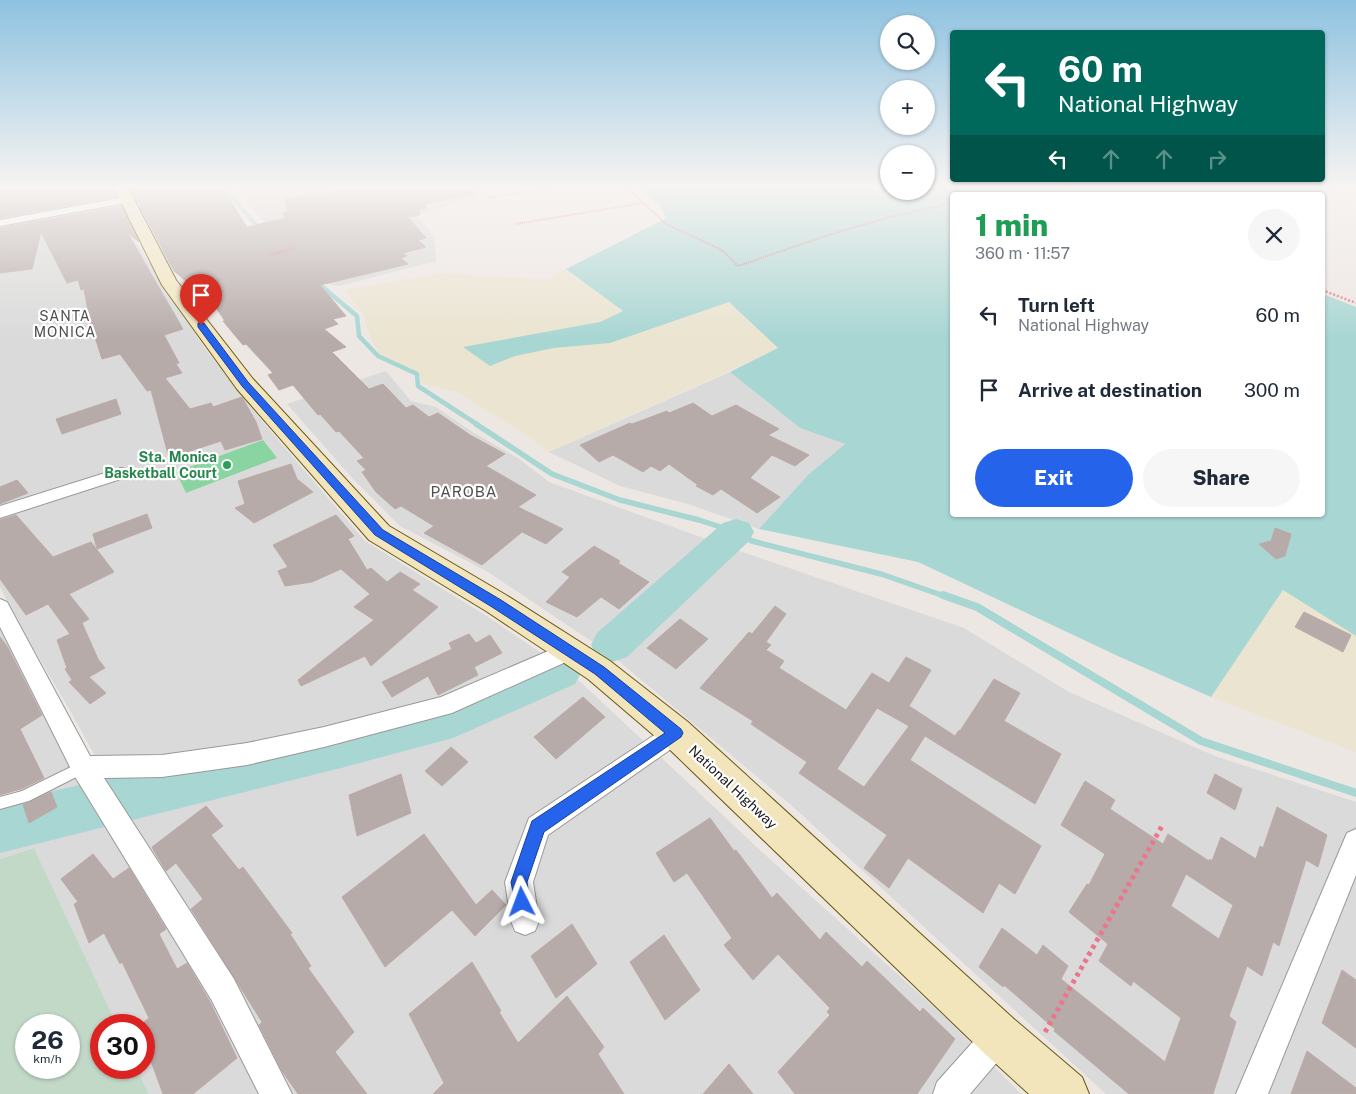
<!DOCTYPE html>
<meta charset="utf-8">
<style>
:root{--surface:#fff;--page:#f6f6f7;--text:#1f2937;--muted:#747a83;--accent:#2563eb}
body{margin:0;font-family:"Public Sans",sans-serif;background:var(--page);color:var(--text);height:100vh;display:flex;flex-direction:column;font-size:19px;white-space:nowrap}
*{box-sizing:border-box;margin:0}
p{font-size:16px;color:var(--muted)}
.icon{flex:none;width:28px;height:28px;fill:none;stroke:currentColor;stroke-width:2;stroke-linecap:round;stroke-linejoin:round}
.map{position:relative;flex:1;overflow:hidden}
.sheet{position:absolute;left:950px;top:192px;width:375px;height:325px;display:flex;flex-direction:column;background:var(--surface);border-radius:5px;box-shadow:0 1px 4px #0004}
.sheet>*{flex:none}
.top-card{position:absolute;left:950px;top:30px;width:375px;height:152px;border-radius:5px;box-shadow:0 1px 4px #0004;background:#00695c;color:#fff;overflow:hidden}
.fabs{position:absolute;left:880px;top:15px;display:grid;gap:10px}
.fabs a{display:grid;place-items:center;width:55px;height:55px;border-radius:50%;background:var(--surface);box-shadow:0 1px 4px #0004;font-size:25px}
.speed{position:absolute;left:15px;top:1014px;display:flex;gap:10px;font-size:25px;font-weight:700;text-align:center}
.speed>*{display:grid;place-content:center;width:65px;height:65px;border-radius:50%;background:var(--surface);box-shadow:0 1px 4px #0004;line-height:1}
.speed small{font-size:12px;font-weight:400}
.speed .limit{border:8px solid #d22;background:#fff;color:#111}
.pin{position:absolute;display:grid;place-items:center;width:42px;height:42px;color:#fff;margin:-51px -21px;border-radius:50% 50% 50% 0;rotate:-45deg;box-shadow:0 0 5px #0007}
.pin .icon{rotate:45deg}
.me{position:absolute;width:55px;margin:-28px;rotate:357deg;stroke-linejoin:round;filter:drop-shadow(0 0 4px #0008)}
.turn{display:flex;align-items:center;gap:18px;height:105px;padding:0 25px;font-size:22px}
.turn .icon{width:65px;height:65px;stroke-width:2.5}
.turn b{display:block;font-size:35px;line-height:42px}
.lanes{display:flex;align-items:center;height:48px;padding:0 25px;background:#0003;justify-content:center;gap:25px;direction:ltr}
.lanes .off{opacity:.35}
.round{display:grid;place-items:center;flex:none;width:52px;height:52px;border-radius:26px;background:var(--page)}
.overview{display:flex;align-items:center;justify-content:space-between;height:85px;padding:0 25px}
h1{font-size:30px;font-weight:800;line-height:38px;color:#1e9e55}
.cta{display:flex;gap:10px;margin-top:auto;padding:10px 25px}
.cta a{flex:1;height:58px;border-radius:30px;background:var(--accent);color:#fff;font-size:20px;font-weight:800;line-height:58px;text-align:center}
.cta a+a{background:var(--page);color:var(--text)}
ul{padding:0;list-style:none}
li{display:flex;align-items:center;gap:15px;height:75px;padding:0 25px}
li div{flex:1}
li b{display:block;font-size:19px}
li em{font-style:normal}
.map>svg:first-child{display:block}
.residential{fill:#dadada}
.farmland{fill:#eae4d0}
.wetland{fill:#c2d9c8;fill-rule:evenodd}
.pitch{fill:#89d4a1}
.water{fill:#a8d6d3}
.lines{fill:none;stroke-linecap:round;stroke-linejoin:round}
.stream-far3{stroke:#a8d6d3;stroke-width:4}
.stream-far2{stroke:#a8d6d3;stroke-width:4.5}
.stream-far1{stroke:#a8d6d3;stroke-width:5.5}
.stream{stroke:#a8d6d3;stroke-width:8}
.river{fill:#a8d6d3;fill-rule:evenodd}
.building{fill:#b6aba9;stroke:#bdaaa7;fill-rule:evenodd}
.service-casing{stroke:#999;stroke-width:2}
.minor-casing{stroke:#999;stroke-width:2}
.secondary-casing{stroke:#68570f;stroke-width:2}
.path-far2{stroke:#eb768c;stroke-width:2;stroke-dasharray:1 1;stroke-linecap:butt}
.path-far1{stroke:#eb768c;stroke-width:2.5;stroke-dasharray:2 2;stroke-linecap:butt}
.path{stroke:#eb768c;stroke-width:5;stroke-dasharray:4 4;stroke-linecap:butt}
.service{fill:#fff;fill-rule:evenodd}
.minor{fill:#fff;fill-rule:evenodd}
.secondary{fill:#f2e5bc;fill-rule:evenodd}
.route{fill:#2563eb;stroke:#184099}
.leisure-dot{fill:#2e9e5b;stroke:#fff;stroke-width:2}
.labels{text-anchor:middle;stroke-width:4.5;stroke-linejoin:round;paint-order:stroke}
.far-quarter-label{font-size:14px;letter-spacing:1px;fill:#4f4f4f;stroke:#fff}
.leisure-label{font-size:14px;font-weight:bold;fill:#27864d;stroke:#fff;text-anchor:end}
.street-label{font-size:14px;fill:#1c1c1c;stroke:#fff}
.neighbourhood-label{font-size:15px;letter-spacing:1px;fill:#4f4f4f;stroke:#fff}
</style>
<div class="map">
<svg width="1356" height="1094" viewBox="0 0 1356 1094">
<rect width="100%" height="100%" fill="#ede7e3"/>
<g class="residential">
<path d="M0 186H115L117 202 137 244 206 350 268 428 365 541 485 615 571 673 761 851 945 1017 1021 1094H281L72 714 18 622 0 587Z"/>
<path d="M234 186H473L482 196 417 215 434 236 436 261 339 286 324 283 282 245Z"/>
<path d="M386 371 411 401 436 407 471 431 518 458 549 482 717 543 597 645 488 572 400 526 354 480 287 404Z"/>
<path d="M730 372 800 428 845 444 809 474 759 529 688 504 620 486 549 452Z"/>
<path d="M731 548 964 628 1069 692 1215 756 1356 802V1094H1106L791 805 614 657Z"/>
<path d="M0 615 160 900 264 1094H149L136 1068H144V1025H117L34 848 0 859V810L15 806 20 789 0 755Z"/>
</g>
<g class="farmland">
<path d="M566 269 623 310 600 322 490 366 515 356 554 348 610 343 729 302 778 349 549 452 526 435 458 392 423 384 419 373 380 355 369 334 363 314 345 290 441 273 547 279Z"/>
<path d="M1283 590 1356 636V752L1211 697Z"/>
</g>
<path class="wetland" d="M34 848 117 1025H101V1068H136L149 1094H0V859ZM26 1025H69V1068H26Z"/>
<path class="pitch" d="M263 440 277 458 186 493 176 472Z"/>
<g class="water">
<path d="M638 186H889V191H926V186H1048L1069 195H952V515H1322L1323 294 1356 307V636L1283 590 1211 697 1120 657 918 562 759 529 809 474 845 444 800 428 730 372 778 348 729 302 610 343 554 348 515 356 490 366 463 347 600 322 623 311 566 269 667 218 659 205Z"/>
<path d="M1057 186H1330L1305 195H1081Z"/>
</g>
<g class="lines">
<g class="stream-far3">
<path d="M223 186 261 231"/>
<path d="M314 280 328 291"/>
</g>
<path class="stream-far2" d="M326 290 357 316 359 336 378 356 417 374 418 386 478 425"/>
<path class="stream-far1" d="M476 424 552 474 620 500 699 520 736 532 752 541 881 574 947 597"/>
<path class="stream" d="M943 595 977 607 1201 741 1356 793"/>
<g class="river">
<path d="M736 519 749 523 754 532 749 541 627 657 612 662 597 657 591 645 597 633 723 523Z"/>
<path d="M560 653 575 658 582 671 575 684 453 738 341 768 0 853V803L341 726 447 699Z"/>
</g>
</g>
<g class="building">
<path d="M0 186H111L116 197 0 218Z"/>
<path d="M129 186H221L247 227 285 218 283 213 288 212 285 199 365 186H474L475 194 424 204 427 208 419 209 420 215 408 217 426 238 418 240 426 247 403 253 407 256 401 258 408 264 320 285 346 316 333 319 338 324 324 329 346 347 332 352 369 389 383 384 406 408 413 405 429 417 438 413 470 435 505 454 486 466 536 495 518 507 563 529 546 544 522 532 482 565 424 533 434 526 401 506 395 509 376 492 362 472 366 470 357 461 364 458 339 431 336 432 320 414 318 415 293 385 279 390 268 375 273 373 246 344 243 345 223 321H225L206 293 201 294 174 271Z"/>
<path d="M121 206 139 242 127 232 183 329 164 335 179 363 176 364 182 373 165 378 190 409 211 403 213 407 242 397 256 422 262 439 225 450 221 441 169 458 151 390 147 391 120 354 102 359 90 322 84 289 81 290 78 280 67 283 41 232 32 269 0 273V228Z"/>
<path d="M116 399 121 414 62 434 56 419Z"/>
<path d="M693 403 712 416 736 405 779 429 768 435 809 455 795 466 772 455 750 478 780 497 757 513 721 489 713 495 696 486 698 485 669 464 660 471 651 466 643 472 613 455 599 462 580 445 630 423 632 424 667 411 669 413Z"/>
<path d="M291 464 297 479 313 492 254 523 235 508 245 504 238 481Z"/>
<path d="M17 480 28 493 0 504V487Z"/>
<path d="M147 514 152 528 97 549 93 534Z"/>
<path d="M16 515 53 557 91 542 114 572 69 594 89 619 82 623 98 659 105 668 89 677 106 693 90 704 69 682 72 680 65 669 67 668 57 640 70 634 48 604 26 615 0 579V520Z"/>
<path d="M336 515 354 536 348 539 367 570 371 568 387 582 400 572 420 584 412 590 438 607 371 666 365 656 301 686 298 680 374 620 354 607 370 594 341 569 312 582 285 586 278 571 288 567 273 545Z"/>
<path d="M1275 528 1291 534 1285 556 1276 559 1259 544 1271 541Z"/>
<path d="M594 546 620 561 618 563 649 582 619 609 601 597 577 617 546 602 570 577 562 572Z"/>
<path d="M775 606 786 614 766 642 771 645 766 650 784 661 779 668 846 710 872 673 889 683 906 657 931 670 909 706 955 736 959 730 960 731 994 679 1020 693 1004 721 1061 754 1035 804 925 736 910 760 1041 846 1015 894 999 883 983 913 908 858 889 888 864 868 887 835 799 773 807 762 751 724 753 721 700 688 749 632 752 634ZM877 708 909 726 864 787 837 769Z"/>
<path d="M1304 612 1351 635 1343 652 1295 627Z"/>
<path d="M680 619 708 639 676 669 647 648Z"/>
<path d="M469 634 476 643 490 635 502 653 474 667 478 675 438 695 428 676 392 697 382 682 452 649 449 643Z"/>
<path d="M0 637 7 646 42 715 20 729 44 778 21 789 0 795Z"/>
<path d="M583 697 605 717 556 759 534 737Z"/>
<path d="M451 747 468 762 442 786 425 771Z"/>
<path d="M401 774 411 813 357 836 349 795Z"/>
<path d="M1215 774 1242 789 1235 810 1207 793Z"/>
<path d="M1085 781 1115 800 1110 809 1163 844 1168 834 1209 861 1210 859 1212 861 1221 837 1256 859 1260 846 1263 848 1277 807 1327 835 1318 867 1306 860 1279 946 1273 942 1262 976 1247 966 1229 1016 1236 1022 1213 1094H1129L1054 1031 1055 1029 1004 985 1003 987 979 967 1002 928 1037 955 1043 945 1068 966 1061 979 1165 1062 1181 1018 1133 981 1131 986 1099 961 1108 944 1069 912 1087 884 1089 885 1105 854 1061 825ZM1186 874 1233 905 1219 939 1171 906Z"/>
<path d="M51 792 57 807 29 823 23 805Z"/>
<path d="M206 806 223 826 211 835 239 870 243 867 292 933 290 934 311 966 308 968 354 1032 335 1052 367 1094H298L282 1071 259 1025 262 1022 191 909 203 899 176 863 166 871 154 851 152 847Z"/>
<path d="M710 818 734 851 736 850 772 898 777 893 820 940 826 932 862 967 867 961 920 1012 923 1008 955 1039 917 1094H795L778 1072 830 1015 827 1012 830 1008 778 954 753 980 724 945 732 938 687 873 674 882 656 853Z"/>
<path d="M424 834 476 905 492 890 506 905 475 936 452 910 385 967 342 897Z"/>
<path d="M93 854 113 879 129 868 166 929 159 934 177 969 187 963 210 1002 237 1058 193 1094H163L148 1053 150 1052 144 1035V1025H140L149 1018 122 962 120 964 104 933 89 943 74 904 78 902 61 879Z"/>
<path d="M572 924 597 964 556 998 531 956Z"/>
<path d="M664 935 700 990 665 1020 630 962Z"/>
<path d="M472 962 501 1011 499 1012 518 1043 567 996 604 1047 598 1054 624 1094H433L444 1083 409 1014Z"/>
<path d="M1342 970 1356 980V1048L1322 1023Z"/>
<path d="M1307 1051 1356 1088V1094H1291Z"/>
<path d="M729 1064 753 1094H703Z"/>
</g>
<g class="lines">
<g class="service-casing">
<path id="service" d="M83 761 88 763 89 767 88 771 29 801 0 809V797L22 791Z"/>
</g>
<g class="minor-casing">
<g id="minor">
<path d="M126 197 130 198V202L0 226V220Z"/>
<path d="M121 468 127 469 129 473 127 477 0 518V506Z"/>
<path d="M0 599 7 602 90 756 162 755 247 743 324 727 441 697 569 642 577 645 580 651 577 657 452 713 324 747 247 765 162 777 104 778 234 979 292 1094H259L212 1001 74 775 0 627Z"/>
<path d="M676 723 684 726 688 733 684 740 548 835 533 882 539 921 535 931 525 935 515 931 511 921 505 882 529 818 668 726Z"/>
<path d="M1356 829V875L1268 1094H1236L1347 833Z"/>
<path d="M999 1020 1010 1025 1015 1036 1010 1047 970 1094H933L937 1082 988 1025Z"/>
</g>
</g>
<g class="secondary-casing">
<path id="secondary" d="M113 186H127L176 280 253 379 389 526 506 595 610 661 688 722 1015 1020 1082 1077 1089 1094H1029L983 1052 664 744 588 679 486 611 369 540 237 389 162 285Z"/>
</g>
<g class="path-far2">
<path d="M626 186 666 224 722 250 738 266C809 242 878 216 952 204"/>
<path d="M1051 186 1071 195"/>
<path d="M1341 186 1356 187"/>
<path d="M1028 195 1062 190"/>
<path d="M1313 195 1338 186"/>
<path d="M489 197 567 186"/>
<path d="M516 224 643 203"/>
<path d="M269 255 296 248"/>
<path d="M1322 290 1326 291"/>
</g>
<path class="path-far1" d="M1322 290 1356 303"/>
<path class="path" d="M1045 1032 1162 826"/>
<use href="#service" class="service"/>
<use href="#minor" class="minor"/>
<use href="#secondary" class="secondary"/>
</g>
<linearGradient id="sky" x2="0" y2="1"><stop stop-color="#8ec2e0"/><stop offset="0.55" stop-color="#f7f4f2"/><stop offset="1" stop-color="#f7f4f2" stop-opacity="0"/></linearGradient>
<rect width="1356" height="339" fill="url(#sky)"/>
<path class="route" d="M198 323H204L248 382 383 530 501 600 604 667 681 729 683 733 681 737 544 832 527 882 530 902 528 907 522 910 516 907 511 882 532 821 665 733 595 674 492 607 375 535 242 386 198 327Z"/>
<circle class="leisure-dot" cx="227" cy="465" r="5"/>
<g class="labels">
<g class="far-quarter-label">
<text x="65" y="321">SANTA<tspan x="65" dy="16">MONICA</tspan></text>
</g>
<g class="leisure-label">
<text x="217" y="462">Sta. Monica<tspan x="217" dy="16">Basketball Court</tspan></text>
</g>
<g class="street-label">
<text transform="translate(733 787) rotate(43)" y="5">National Highway</text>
</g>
<g class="neighbourhood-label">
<text x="464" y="497">PAROBA</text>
</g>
</g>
</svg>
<div class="fabs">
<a><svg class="icon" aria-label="search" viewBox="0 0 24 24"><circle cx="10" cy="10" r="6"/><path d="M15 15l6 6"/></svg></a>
<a>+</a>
<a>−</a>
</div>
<div class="speed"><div>26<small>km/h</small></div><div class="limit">30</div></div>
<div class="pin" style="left:201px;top:325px;background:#d93025"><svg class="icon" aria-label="arrive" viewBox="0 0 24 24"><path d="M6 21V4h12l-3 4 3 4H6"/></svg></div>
<svg class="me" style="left:522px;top:902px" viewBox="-20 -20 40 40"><path d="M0-17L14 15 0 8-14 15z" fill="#2563eb" stroke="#fff" stroke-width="4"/></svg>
<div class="top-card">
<div class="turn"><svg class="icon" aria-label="left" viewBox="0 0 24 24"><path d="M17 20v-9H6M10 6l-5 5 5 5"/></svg><div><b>60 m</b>National Highway</div></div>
<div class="lanes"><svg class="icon" aria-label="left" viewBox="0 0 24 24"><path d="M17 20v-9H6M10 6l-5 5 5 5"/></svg><svg class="icon off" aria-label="ahead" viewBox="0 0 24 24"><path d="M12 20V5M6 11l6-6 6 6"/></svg><svg class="icon off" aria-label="ahead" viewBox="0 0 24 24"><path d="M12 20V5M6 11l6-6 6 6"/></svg><svg class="icon off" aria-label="right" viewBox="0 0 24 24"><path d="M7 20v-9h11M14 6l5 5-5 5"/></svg></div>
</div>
<section class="sheet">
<div class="overview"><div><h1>1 min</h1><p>360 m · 11:57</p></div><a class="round"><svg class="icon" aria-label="close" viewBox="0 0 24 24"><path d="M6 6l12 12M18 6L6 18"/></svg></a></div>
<ul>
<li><svg class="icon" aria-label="left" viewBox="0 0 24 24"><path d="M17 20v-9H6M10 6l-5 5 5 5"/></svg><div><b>Turn left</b><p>National Highway</p></div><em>60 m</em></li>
<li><svg class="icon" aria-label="arrive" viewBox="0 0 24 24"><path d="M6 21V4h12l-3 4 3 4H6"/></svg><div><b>Arrive at destination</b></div><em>300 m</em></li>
</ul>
<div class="cta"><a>Exit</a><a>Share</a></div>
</section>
</div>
